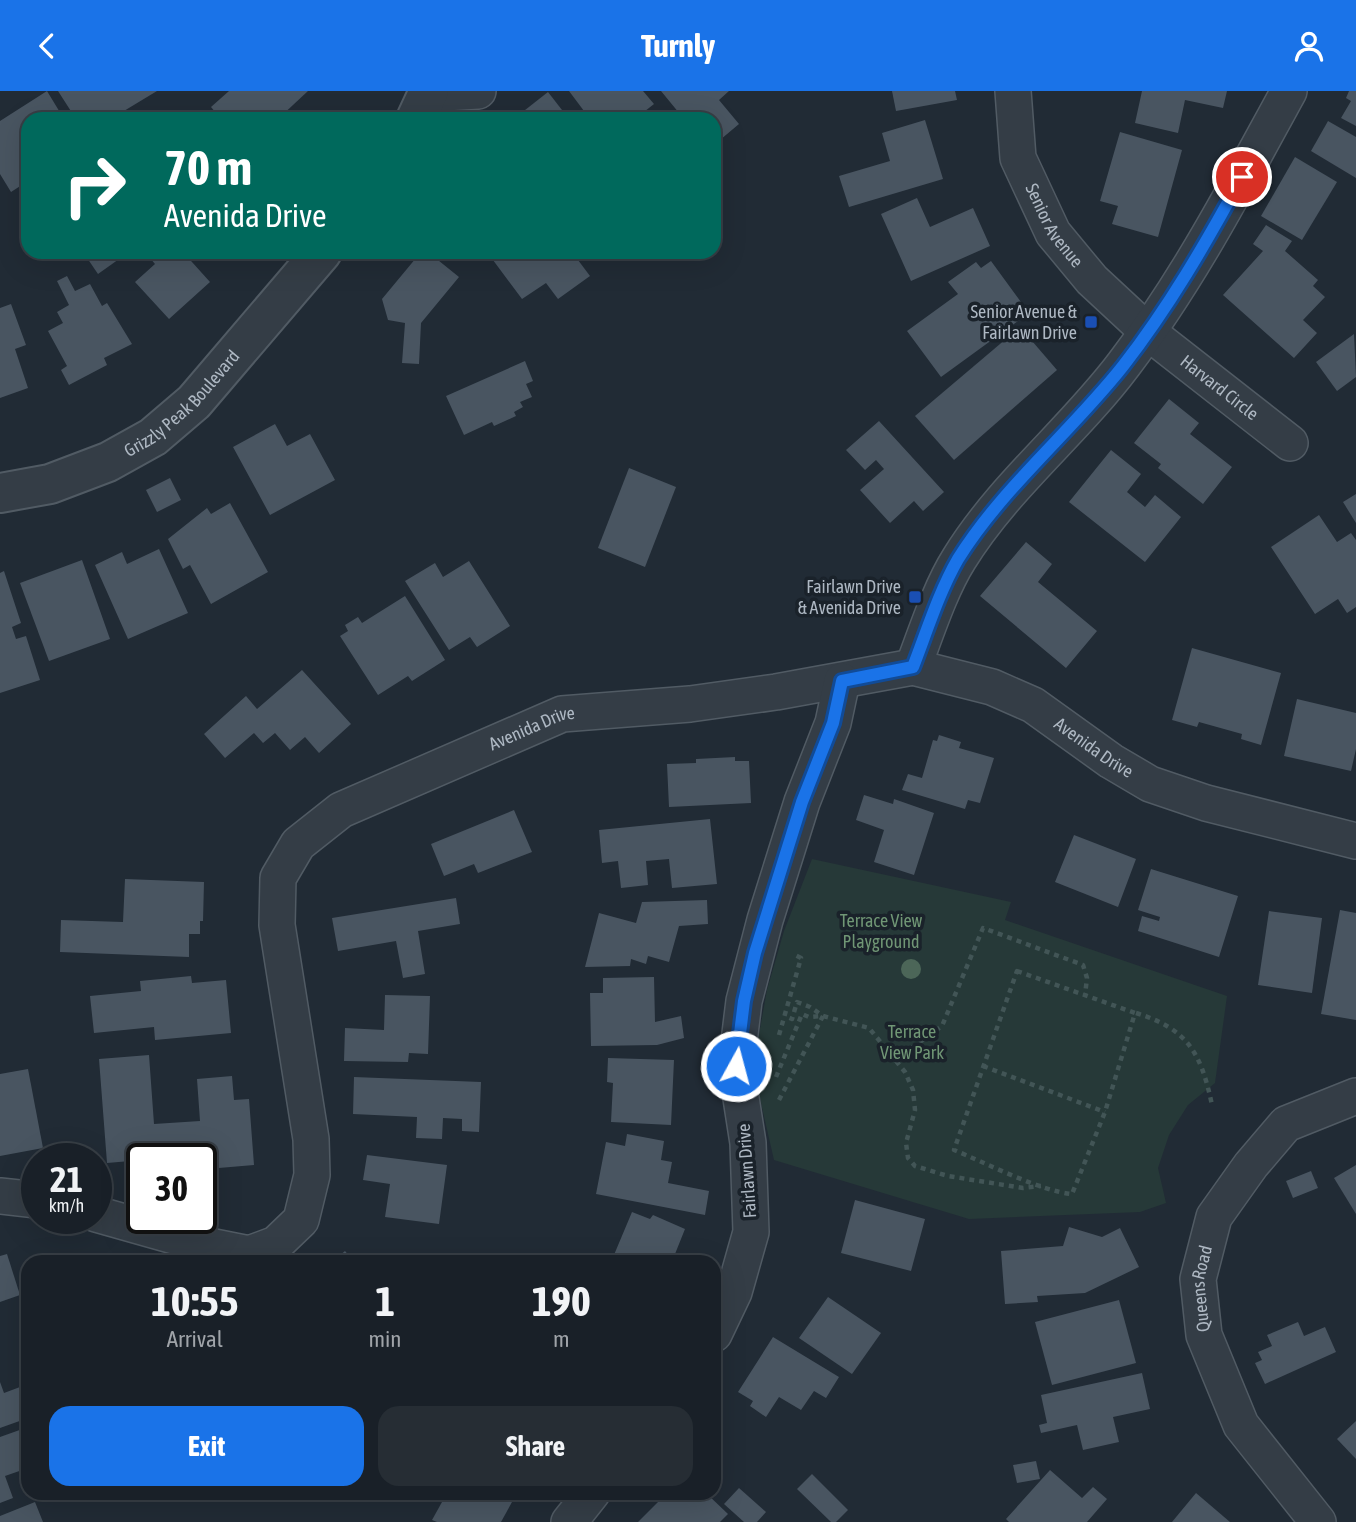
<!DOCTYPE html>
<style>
:root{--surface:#192028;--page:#262d34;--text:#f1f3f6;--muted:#9fa3a8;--line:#373e45;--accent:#1a73e8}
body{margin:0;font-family:"Asap Condensed",sans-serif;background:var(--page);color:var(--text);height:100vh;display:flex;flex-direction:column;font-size:26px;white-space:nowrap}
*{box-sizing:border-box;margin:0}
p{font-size:23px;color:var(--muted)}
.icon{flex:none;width:38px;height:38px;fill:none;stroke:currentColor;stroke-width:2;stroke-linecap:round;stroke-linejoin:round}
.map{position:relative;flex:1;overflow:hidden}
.panel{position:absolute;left:21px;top:1164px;width:700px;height:245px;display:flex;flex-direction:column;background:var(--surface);border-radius:21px;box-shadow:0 7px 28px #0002,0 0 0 2px var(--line)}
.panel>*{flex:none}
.guide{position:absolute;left:21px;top:21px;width:700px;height:147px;border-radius:21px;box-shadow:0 7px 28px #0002,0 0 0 2px var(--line);background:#00695c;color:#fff;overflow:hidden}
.speed{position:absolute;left:21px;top:1052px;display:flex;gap:14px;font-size:35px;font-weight:700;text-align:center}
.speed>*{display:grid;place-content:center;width:91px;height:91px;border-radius:50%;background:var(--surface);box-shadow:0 7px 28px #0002,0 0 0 2px var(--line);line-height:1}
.speed small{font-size:18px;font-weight:400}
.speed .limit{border:4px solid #111;border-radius:10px;background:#fff;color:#111}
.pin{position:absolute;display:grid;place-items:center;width:60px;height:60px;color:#fff;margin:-30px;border:4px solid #fff;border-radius:50%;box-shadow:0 2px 7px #0007}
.me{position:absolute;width:77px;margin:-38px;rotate:7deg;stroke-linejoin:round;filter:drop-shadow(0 0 5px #0008)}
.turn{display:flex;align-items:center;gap:24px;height:147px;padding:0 28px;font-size:32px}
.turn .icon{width:91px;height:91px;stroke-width:2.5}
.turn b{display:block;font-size:49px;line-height:60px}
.eta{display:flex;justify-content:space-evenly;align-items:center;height:119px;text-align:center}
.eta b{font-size:42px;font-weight:700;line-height:49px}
.action{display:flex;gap:14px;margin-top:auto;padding:14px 28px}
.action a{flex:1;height:80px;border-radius:21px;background:var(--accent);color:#fff;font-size:28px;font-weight:700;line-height:80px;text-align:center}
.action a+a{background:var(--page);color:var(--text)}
header{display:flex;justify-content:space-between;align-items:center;height:91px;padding:0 28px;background:var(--accent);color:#fff;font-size:32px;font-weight:700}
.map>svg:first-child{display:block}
.green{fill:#263938}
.building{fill:#495561}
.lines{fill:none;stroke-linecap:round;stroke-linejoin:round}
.minor-casing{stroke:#515b64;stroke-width:38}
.tertiary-casing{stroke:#515b64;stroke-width:42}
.path{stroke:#425556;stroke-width:4.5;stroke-dasharray:5 5;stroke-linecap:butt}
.minor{stroke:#343d46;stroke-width:35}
.tertiary{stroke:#343d46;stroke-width:38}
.tree{fill:#4c6658}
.route-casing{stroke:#114b97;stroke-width:18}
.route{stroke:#1a73e8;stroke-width:12}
.transit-dot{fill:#1a4fb4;stroke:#1a222a;stroke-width:2.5}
.labels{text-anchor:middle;stroke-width:7;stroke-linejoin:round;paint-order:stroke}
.street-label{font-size:18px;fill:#aeb8c3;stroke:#1a222a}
.poi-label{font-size:18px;fill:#aeb8c3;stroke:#1a222a;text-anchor:end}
.park-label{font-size:18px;fill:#709675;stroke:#1a222a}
</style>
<header><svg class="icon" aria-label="back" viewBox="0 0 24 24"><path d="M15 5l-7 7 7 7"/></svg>Turnly<svg class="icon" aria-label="person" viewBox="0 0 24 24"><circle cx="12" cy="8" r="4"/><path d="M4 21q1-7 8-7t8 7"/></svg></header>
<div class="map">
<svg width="1356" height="1431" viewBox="0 0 1356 1431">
<rect width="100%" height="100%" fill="#212b35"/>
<path class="green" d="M812 768 1011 811 1005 829 1227 905 1215 992 1188 1014 1169 1044 1158 1077 1166 1112 1140 1121 969 1128 774 1069 753 977 767 899 784 840Z"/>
<g class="building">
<path d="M47 0 64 28H28V90L11 101 0 83V30Z"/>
<path d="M58 0H157L114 26 115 28H76Z"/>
<path d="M229 0H308L278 28H221L211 16Z"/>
<path d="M569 0H643L654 13 635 28H590Z"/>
<path d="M661 0H729L719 9 739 33 714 54V28H684Z"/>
<path d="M892 0H955L957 9 896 20Z"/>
<path d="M1142 0H1227L1223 17 1185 9 1178 42 1135 32Z"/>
<path d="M1349 0H1356V35L1341 27 1351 10 1346 7Z"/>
<path d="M548 1 569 28H524L520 23Z"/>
<path d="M925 29 943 88 849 116 839 85 890 70 882 42Z"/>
<path d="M1328 30 1356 46V87L1311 60Z"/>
<path d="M1120 41 1182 59 1158 146 1112 133 1118 115 1100 110Z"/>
<path d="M1295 66 1337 91 1302 149 1261 125Z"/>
<path d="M917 107 930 136 973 117 990 155 911 190 881 123Z"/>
<path d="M1266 134 1292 150 1285 160 1318 189 1313 195 1325 206 1303 229 1317 242 1294 267 1223 204 1263 160 1253 153Z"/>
<path d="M83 161H129L98 183Z"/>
<path d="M145 161H183L210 191 169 228 135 191 155 173Z"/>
<path d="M421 161H428L459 186 421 232 419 273 402 272 405 232 388 229 382 208Z"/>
<path d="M487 161H572L590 185 558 208 546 192 522 208Z"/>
<path d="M991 170 1029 222 941 286 907 240 958 203 948 191 976 171 981 177Z"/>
<path d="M67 185 75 200 90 193 102 215 107 212 132 253 104 267 107 274 69 294 61 279 67 275 48 240 63 232 57 221 69 214 57 190Z"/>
<path d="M11 213 26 254 15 258 28 297 0 307V217Z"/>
<path d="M1020 236 1057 279 954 369 915 325Z"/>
<path d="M1354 243 1356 286 1337 300 1316 271Z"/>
<path d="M525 270 533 290 526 293 532 306 520 311 523 316 514 321 516 325 494 335 492 331 464 344 446 305Z"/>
<path d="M1169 308 1199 332 1190 343 1232 376 1203 413 1158 377 1161 373 1134 352Z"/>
<path d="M879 330 944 401 923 420 914 410 890 432 860 399 884 378 876 369 865 379 846 359Z"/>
<path d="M275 333 287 355 310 343 335 389 270 424 233 356Z"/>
<path d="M1111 359 1141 383 1127 401 1145 416 1155 404 1181 426 1145 471 1069 411Z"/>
<path d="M629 377 676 396 645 476 598 457Z"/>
<path d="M170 387 181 409 157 421 146 399Z"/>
<path d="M1356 403V432L1343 411Z"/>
<path d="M230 412 268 481 211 513 190 474 183 478 168 448 207 417 211 423Z"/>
<path d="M1319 424 1337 451 1351 442 1356 449V516L1347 522 1338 508 1315 523 1271 456Z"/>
<path d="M1026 451 1052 473 1038 491 1097 540 1066 577 980 505Z"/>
<path d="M159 458 188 522 128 548 95 474 122 461 127 473Z"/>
<path d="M82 469 110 548 49 570 20 492Z"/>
<path d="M469 470 510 535 477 556 470 546 449 559 405 490 435 472 443 486Z"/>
<path d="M4 480 21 532 12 536 16 548 26 545 40 589 0 602V482Z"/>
<path d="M405 505 445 569 412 590 408 585 378 604 340 545 348 540 345 534 358 526 362 532Z"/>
<path d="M1192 557 1281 582 1261 654 1241 648 1242 643 1199 631 1197 636 1172 629Z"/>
<path d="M302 579 351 633 319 662 305 646 290 659 275 642 263 652 254 642 225 667 204 643 246 605 257 618Z"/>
<path d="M1297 608 1356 622V658L1351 680 1284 665Z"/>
<path d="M939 644 961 651 959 657 994 667 980 712 968 709 965 718 902 699 908 683 922 687 933 649 937 650Z"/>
<path d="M735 666V670H749L751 712 669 716 667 673 696 672V668Z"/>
<path d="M864 704 893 713 894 708 934 722 914 784 874 771 884 739 856 729Z"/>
<path d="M514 719 532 761 478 782 474 773 444 785 431 753Z"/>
<path d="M710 728 717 793 672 797 669 768 646 770 648 794 621 797 618 770 602 772 599 739Z"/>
<path d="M1074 744 1136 768 1118 816 1055 791Z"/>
<path d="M1151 778 1238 805 1219 866 1138 840 1142 825 1159 830 1160 826 1138 819Z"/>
<path d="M125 788 204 791 203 830H200V843H189V866L60 861 61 829 123 831Z"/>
<path d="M456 807 460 833 418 840 425 883 403 887 396 850 338 860 332 827Z"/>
<path d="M707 809 708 833 679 835 669 871 648 865 646 873 631 868 630 875 585 876 599 822 636 832 642 811Z"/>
<path d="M1340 819 1356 822V929L1321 923Z"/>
<path d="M1269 820 1322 827 1312 902 1258 894Z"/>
<path d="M191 885 192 892 226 889 231 942 155 949 154 936 94 942 90 905 141 900 140 890Z"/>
<path d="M654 886 655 931 681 925 684 947 657 954 591 955 590 902H603V887Z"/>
<path d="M385 904 430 905 428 963 409 962 408 971 344 970 345 937 384 939Z"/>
<path d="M149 964 154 1033 200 1030 197 988 232 985 234 1009 249 1008 254 1074 207 1078 206 1064 142 1068V1069L107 1072 99 968Z"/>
<path d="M608 967 674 969 671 1034 611 1031 613 992 607 991Z"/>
<path d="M28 978 43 1057 0 1065V983Z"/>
<path d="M354 986 481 991 479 1041 462 1040V1028L443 1027 442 1048 416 1047 417 1026 353 1023Z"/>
<path d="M627 1043 664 1050 661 1069 672 1071 668 1092 709 1100 705 1124 596 1103 606 1051 625 1055Z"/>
<path d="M367 1064 447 1074 439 1133 385 1126 390 1093 363 1089Z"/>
<path d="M1356 1074V1123L1334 1087Z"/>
<path d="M1311 1080 1318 1097 1293 1107 1286 1090Z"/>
<path d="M855 1109 925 1128 911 1180 841 1162Z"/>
<path d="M632 1121 650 1128 653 1124 685 1138 673 1168 680 1171H611Z"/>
<path d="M1069 1136 1102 1146 1120 1137 1139 1176 1085 1202 1037 1205 1038 1211 1005 1213 1001 1160 1063 1155Z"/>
<path d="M345 1160 354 1171H332Z"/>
<path d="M7 1163 20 1204 0 1211V1165Z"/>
<path d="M386 1165 407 1167V1171H385Z"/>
<path d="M828 1206 881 1242 852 1283 799 1247Z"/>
<path d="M1119 1209 1136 1272 1052 1294 1035 1231Z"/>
<path d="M1298 1231 1304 1245 1325 1236 1336 1261 1265 1293 1255 1272 1262 1269 1258 1261 1272 1255 1267 1244Z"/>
<path d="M773 1246 839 1286 826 1307 814 1300 801 1319 779 1306 766 1326 750 1315 753 1310 738 1301Z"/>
<path d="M1142 1282 1150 1318 1113 1326 1119 1351 1083 1359 1077 1334 1041 1342 1039 1334 1047 1332 1041 1304Z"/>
<path d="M0 1291 4 1302 28 1293V1327L0 1337Z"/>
<path d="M1356 1330V1368L1337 1348Z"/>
<path d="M28 1336V1377L5 1385 13 1407 0 1412V1346Z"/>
<path d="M1036 1370 1040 1388 1017 1392 1013 1374Z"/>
<path d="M1050 1379 1082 1407 1093 1396 1107 1408 1087 1431H1009L1006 1428Z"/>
<path d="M812 1383 848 1419 836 1431H831L797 1398Z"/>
<path d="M739 1397 766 1421 757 1431H744L724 1413Z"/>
<path d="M447 1402H517L501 1431H437L432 1429Z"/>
<path d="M667 1402H706L728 1423 720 1431H638Z"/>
<path d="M1196 1402 1230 1431H1172Z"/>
<path d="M35 1411 43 1431H0V1425Z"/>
</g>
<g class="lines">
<g class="minor-casing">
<g id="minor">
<path id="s1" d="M1013 0 1018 67 1053 142 1092 189 1148 241 1290 352"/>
<path d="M428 3 478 0"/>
<path d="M913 576C926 542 940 498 959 468 1004 395 1073 341 1124 273 1189 188 1238 93 1289 0"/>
<path d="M0 1105 37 1109"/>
<path id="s2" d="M96 1123 209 1155 249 1163 276 1153 301 1129 312 1084 311 1048 277 834 278 787 298 753 341 719 562 623 690 613 776 601 913 576 992 596 1033 614 1111 670 1150 693 1206 712 1356 750"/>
<path d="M714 1243 734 1201 751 1141 748 1052 736 975 744 910 765 829 802 711 833 632 842 590"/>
<path d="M569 1431 592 1402"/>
<path id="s3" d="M1318 1431 1241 1334 1204 1244 1198 1188 1214 1126 1251 1074 1286 1033 1356 1005"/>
</g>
</g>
<g class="tertiary-casing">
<g id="tertiary">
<path d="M416 28 429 0"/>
<path id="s4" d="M0 402 50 393 108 371 153 346 194 311 322 161"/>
</g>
</g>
<g class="path">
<path d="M1017 880 1135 922 1105 1021 1072 1103C1040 1100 986 1072 954 1059Z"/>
<path d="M1136 922C1188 938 1201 962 1212 1014"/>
<path d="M779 944 801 867 793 863"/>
<path d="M895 969 942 935 983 837 1083 874 1087 887 1085 904"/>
<path d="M983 975 1105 1021"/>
<path d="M776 986 802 923 809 926 823 925 869 937 905 981 913 999 915 1019 906 1052 908 1067 915 1075 948 1085 1023 1097 1041 1095"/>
<path d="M779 1009 823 925 810 916 797 911 792 928 785 925"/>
</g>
<use href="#minor" class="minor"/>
<use href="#tertiary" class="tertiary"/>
</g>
<circle class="tree" cx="911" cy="878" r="10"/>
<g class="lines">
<g class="route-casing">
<path id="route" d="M736 975 744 910 755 862 802 711 833 632 842 590 913 576C927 540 939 501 958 468 1003 396 1071 341 1123 275 1169 216 1206 152 1242 86"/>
</g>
<use href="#route" class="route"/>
</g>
<g class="transit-dot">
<rect x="1084" y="224" width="14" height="14" rx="3.5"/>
<rect x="908" y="499" width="14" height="14" rx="3.5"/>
</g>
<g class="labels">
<g class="street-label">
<text dy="6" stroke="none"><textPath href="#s1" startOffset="144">Senior Avenue</textPath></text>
<text dy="6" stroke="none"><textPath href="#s1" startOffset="378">Harvard Circle</textPath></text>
<text dy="6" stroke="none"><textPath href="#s4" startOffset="208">Grizzly Peak Boulevard</textPath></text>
<text dy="6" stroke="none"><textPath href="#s2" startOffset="870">Avenida Drive</textPath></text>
<text dy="6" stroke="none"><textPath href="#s2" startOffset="1458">Avenida Drive</textPath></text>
<text transform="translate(747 1080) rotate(-94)" y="6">Fairlawn Drive</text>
<text dy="6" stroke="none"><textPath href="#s3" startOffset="268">Queens Road</textPath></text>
</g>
<g class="poi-label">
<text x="1077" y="227">Senior Avenue &amp;<tspan x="1077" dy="21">Fairlawn Drive</tspan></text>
<text x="901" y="502">Fairlawn Drive<tspan x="901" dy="21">&amp; Avenida Drive</tspan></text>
</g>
<g class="park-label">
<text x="881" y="836">Terrace View<tspan x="881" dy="21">Playground</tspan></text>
<text x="912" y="947">Terrace<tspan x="912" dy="21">View Park</tspan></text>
</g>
</g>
</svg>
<div class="speed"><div>21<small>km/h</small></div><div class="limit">30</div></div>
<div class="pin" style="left:1242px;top:86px;background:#d93025"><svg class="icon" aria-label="arrive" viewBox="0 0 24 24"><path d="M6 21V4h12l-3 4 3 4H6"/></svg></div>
<svg class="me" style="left:736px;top:975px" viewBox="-20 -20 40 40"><circle r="17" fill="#1a73e8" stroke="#fff" stroke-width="3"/><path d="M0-11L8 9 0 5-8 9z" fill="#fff"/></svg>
<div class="guide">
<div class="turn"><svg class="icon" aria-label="right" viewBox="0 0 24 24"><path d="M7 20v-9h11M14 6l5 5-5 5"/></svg><div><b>70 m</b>Avenida Drive</div></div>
</div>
<section class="panel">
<div class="eta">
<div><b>10:55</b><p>Arrival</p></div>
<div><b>1</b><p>min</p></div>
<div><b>190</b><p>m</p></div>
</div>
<div class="action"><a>Exit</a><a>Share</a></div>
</section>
</div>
